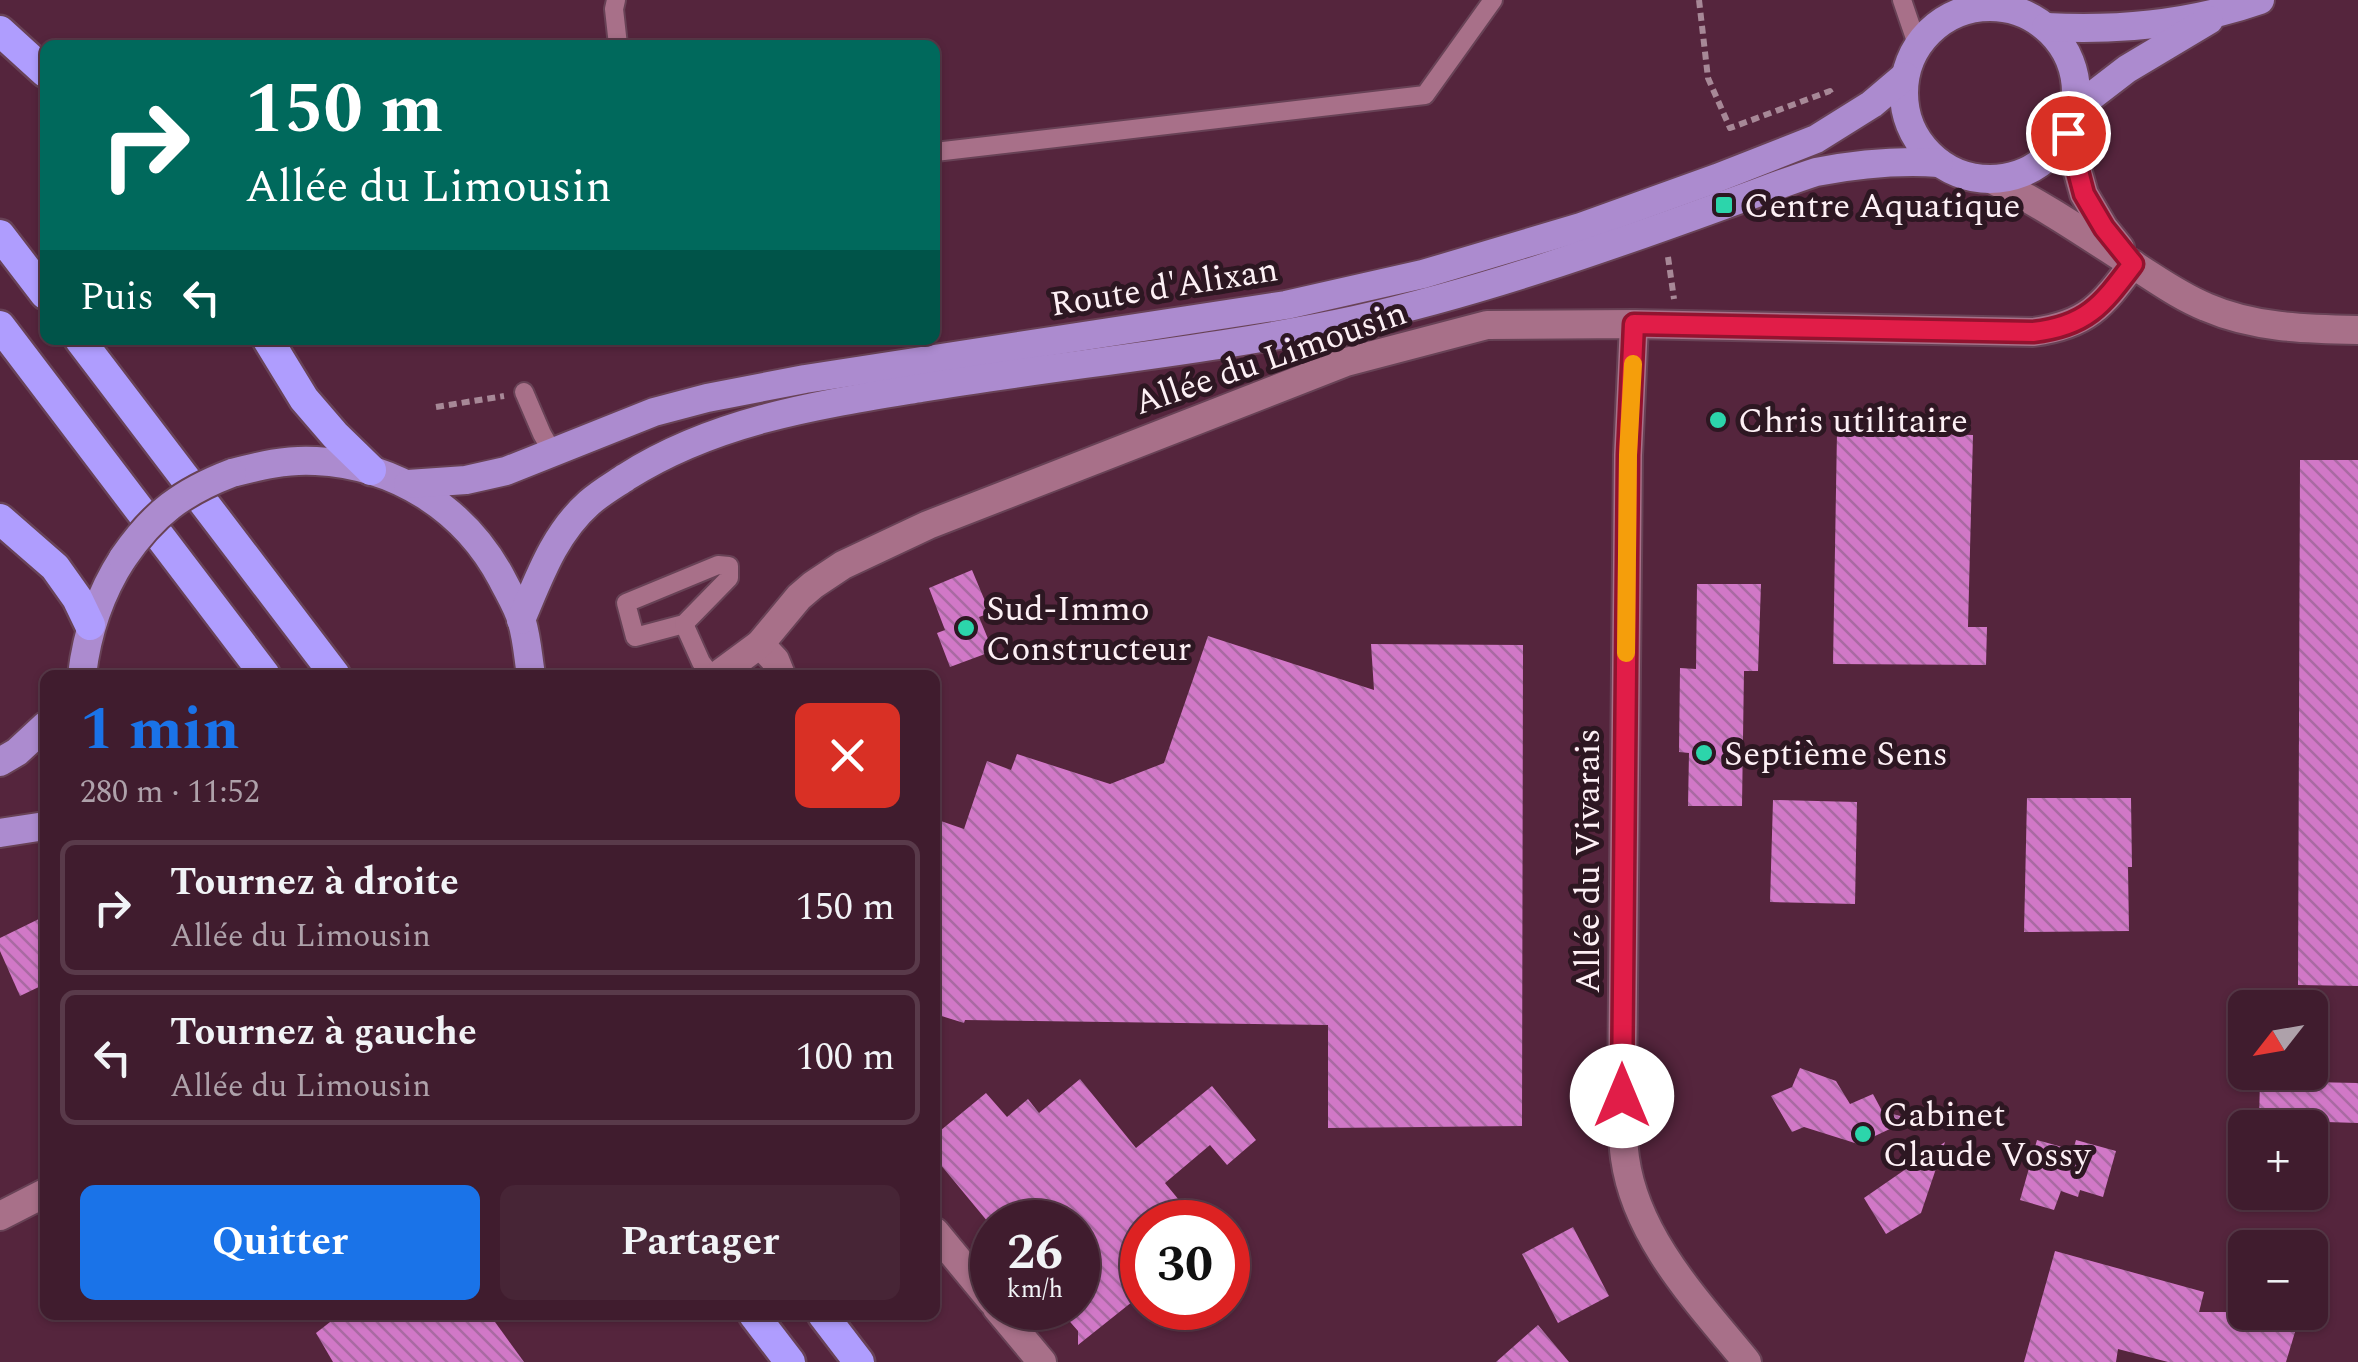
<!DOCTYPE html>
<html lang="fr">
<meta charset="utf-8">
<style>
:root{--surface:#401c2e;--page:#472536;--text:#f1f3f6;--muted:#aea1aa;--line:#593a4a;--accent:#1a73e8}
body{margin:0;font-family:Spectral,serif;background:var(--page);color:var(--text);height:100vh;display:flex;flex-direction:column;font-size:38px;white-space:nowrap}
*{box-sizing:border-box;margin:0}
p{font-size:32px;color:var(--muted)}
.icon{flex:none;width:55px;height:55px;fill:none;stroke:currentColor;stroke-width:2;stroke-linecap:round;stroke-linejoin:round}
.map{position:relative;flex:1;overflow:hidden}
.details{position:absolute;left:40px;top:670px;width:900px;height:650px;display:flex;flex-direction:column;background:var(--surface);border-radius:15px;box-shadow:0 2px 8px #0004,0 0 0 2px var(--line)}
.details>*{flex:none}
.top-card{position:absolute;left:40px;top:40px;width:900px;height:305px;border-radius:15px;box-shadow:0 2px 8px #0004,0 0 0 2px var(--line);background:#00695c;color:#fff;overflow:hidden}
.needle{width:65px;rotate:239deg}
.controls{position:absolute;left:2228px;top:990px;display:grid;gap:20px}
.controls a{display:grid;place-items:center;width:100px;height:100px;border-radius:15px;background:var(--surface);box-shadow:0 2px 8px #0004,0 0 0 2px var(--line);font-size:50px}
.speed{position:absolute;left:970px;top:1200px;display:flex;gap:20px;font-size:50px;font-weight:700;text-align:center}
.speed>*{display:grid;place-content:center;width:130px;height:130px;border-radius:50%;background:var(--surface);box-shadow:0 2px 8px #0004,0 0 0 2px var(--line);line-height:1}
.speed small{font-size:25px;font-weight:400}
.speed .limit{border:15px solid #d22;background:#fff;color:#111}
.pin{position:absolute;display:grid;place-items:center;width:85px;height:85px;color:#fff;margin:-42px;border:5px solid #fff;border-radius:50%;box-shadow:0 2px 10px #0007}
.me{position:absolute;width:110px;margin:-55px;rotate:0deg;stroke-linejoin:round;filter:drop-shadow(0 0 8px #0008)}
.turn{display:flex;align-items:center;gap:35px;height:210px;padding:0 40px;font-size:45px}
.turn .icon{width:130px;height:130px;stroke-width:2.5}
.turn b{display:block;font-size:70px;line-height:85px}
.then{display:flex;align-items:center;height:95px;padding:0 40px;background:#0003;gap:20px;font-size:38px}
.round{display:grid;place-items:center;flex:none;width:105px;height:105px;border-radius:15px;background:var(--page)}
.summary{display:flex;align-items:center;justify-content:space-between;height:170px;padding:0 40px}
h1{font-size:60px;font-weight:700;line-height:75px;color:var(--accent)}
.primary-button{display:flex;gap:20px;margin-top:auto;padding:20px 40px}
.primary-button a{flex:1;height:115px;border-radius:15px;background:var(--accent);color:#fff;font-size:40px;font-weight:700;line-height:115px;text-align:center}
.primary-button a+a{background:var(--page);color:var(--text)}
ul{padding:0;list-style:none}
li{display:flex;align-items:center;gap:30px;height:135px;margin:0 20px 15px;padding:0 20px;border:5px solid var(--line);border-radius:15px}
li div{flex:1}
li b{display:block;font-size:38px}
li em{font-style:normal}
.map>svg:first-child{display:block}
.building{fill:url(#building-back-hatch)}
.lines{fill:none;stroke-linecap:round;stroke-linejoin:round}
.service-casing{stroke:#684256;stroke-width:22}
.minor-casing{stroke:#684256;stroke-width:32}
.primary-casing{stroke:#684256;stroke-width:32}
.motorway-casing{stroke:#684256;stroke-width:35}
.path{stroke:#a78897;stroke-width:6;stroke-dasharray:8 5;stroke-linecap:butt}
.service{stroke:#a87089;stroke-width:18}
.minor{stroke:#a87089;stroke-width:28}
.primary{stroke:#ac8bcf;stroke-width:28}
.motorway{stroke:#af9dfe;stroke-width:30}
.primary-bridge-casing{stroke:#684256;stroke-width:32;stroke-linecap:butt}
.primary-bridge{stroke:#ac8bcf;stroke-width:28}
.route-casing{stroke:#92132f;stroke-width:25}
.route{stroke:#e11d48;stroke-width:18}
.slow{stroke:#f59e0b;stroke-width:18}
.poi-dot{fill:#2cd5ab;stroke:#2d1722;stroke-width:4}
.labels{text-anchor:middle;stroke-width:10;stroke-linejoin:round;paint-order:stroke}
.poi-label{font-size:35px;fill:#fdf0f5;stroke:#2d1722;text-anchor:start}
.street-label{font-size:35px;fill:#fdf0f5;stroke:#2d1722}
</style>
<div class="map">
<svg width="2358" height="1362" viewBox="0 0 2358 1362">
<defs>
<pattern id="building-back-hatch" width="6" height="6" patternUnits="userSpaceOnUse" patternTransform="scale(2.5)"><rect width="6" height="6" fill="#d178c7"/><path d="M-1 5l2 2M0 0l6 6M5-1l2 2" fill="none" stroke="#a96aa2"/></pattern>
</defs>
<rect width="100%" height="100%" fill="#55253d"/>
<g class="building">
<path d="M1837 432 1973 435 1968 627H1987L1986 665 1833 664Z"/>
<path d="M2300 460H2358V986L2298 985Z"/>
<path d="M972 570 990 613 979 617 993 651 950 667 937 633 945 630 929 588Z"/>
<path d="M1697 584H1761L1758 671H1744L1742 806H1688L1689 753 1679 752 1680 668 1696 669Z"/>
<path d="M1208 636 1374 690 1371 644 1523 645 1522 1126 1328 1128V1025L965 1020 964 1023 935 1014V819L964 829 987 761 1011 770 1017 754 1110 784 1164 763Z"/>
<path d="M2027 798H2131L2132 867H2128L2129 931 2024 932Z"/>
<path d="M1773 800 1857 802 1855 904 1770 902Z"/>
<path d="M45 916V984L20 996 0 951V938Z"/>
<path d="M1800 1068 1836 1081 1850 1104 1873 1094 1882 1111 1911 1119 1858 1144 1804 1127 1792 1132 1771 1096 1792 1087Z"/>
<path d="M1080 1079 1136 1148 1212 1086 1256 1140 1227 1165 1210 1145 1165 1183 1197 1222H1142V1294L1078 1345V1331L1058 1308H1078V1222H988L935 1158V1135L986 1093 1007 1117 1028 1099 1039 1113Z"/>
<path d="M2260 1081 2358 1083V1123L2259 1120Z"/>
<path d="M2037 1140 2073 1150 2076 1140 2116 1151 2103 1197 2080 1190 2078 1197 2061 1191 2054 1210 2020 1200Z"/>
<path d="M1945 1142 1921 1213 1886 1234 1864 1198Z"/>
<path d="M1573 1227 1609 1296 1558 1323 1522 1254Z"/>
<path d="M2055 1251 2204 1292 2199 1312H2301L2286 1362H2168L2118 1349 2116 1362H2024Z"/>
<path d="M339 1315H490L524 1362H333L316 1333Z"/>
<path d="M1538 1325 1569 1362H1496Z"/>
</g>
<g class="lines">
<g class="service-casing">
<g id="service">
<path d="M616 0 614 9 618 45"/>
<path d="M1902 0 1918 47"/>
<path d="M1975 0 1985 7"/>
<path d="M935 152 1425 95 1493 0"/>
<path d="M524 392 542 434 553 453"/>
<path d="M718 565 729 566V578L684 624 635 637 626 603Z"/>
<path d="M684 624 701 662 711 675"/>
</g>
</g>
<g class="minor-casing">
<g id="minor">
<path d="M2067 133 2084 194 2104 228 2120 248"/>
<path d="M1993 180C2042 204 2087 235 2132 264 2156 279 2179 296 2206 307 2254 328 2306 329 2358 330"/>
<path d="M1634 324 1628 455 1622 1096C1623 1116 1622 1138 1625 1158 1636 1238 1698 1302 1747 1362"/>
<path d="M760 644 775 660 781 675"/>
<path d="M718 675 760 644 799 597 813 585 843 565 928 525 1346 362 1487 325 1634 324 2033 332C2087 325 2102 306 2133 264"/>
<path d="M0 1216 45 1193"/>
<path d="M935 1232 992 1301"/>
<path d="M997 1308 1042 1362"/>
</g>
</g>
<g class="primary-casing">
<g id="primary">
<circle cx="1990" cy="93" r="86"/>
<path d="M2046 27C2119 31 2191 24 2260 0"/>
<path d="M2075 109 2127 69 2209 20"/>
<path d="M232 473C259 466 287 459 316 461 396 465 465 509 502 579 509 593 518 607 522 622 527 639 528 657 531 675"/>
<path d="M408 484 466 480 506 471 654 412 707 398 805 379 1286 305 1423 274 1581 227 1717 178 1816 139 1872 104 1905 76"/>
<path d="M521 620C539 578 554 534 589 503 600 493 614 485 626 477 716 420 818 405 921 388 1066 364 1212 351 1355 320 1480 292 1603 249 1724 205 1755 194 1785 182 1816 172 1858 164 1896 160 1939 163"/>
<path d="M82 675C87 632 99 595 123 558"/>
<path d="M0 762 17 752 45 726"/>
<path d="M0 833 45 826"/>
</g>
</g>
<g class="motorway-casing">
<g id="motorway">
<path d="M0 31 45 72"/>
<path d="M0 235 45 294"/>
<path d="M0 326 265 675"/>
<path d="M80 340 335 675"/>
<path d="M268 340 304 399 335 435 371 470"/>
<path d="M0 519 55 567 77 598 90 625"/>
<path d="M754 1315 790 1362"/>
<path d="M823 1315 859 1362"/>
</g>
</g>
<g class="path">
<path d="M1699 0 1708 78 1730 128 1830 91 1831 93"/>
<path d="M1668 257 1674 299"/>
<path d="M436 407 504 396"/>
</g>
<use href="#service" class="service"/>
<use href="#minor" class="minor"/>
<use href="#primary" class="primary"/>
<use href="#motorway" class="motorway"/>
<g class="primary-bridge-casing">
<path id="primary-bridge" d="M123 558C153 514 182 492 232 473"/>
</g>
<use href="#primary-bridge" class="primary-bridge"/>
</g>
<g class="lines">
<g class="route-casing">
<path id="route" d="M1622 1096 1628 455 1634 324 2033 332C2087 326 2102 305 2133 264L2104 228 2084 194 2068 133"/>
</g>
<use href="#route" class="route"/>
<path class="slow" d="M1626 653 1628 455 1633 364"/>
</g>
<g class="poi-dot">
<rect x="1714" y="195" width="20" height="20" rx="5"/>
<circle cx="1718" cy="420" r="10"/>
<circle cx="966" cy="628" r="10"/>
<circle cx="1704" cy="753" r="10"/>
<circle cx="1863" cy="1134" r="10"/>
</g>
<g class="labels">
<g class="poi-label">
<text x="1744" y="217">Centre Aquatique</text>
<text x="1738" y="432">Chris utilitaire</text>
<text x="986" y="620">Sud-Immo<tspan x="986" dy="40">Constructeur</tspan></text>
<text x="1724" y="765">Septième Sens</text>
<text x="1883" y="1126">Cabinet<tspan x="1883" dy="40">Claude Vossy</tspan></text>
</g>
<g class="street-label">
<text transform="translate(1164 286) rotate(-9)" y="12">Route d'Alixan</text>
<text transform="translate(1270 357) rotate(-19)" y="12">Allée du Limousin</text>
<text transform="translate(1587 861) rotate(-90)" y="12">Allée du Vivarais</text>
</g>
</g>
</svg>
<div class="controls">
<a><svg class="needle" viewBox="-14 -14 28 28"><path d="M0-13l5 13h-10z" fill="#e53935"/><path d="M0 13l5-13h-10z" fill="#aea1aa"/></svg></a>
<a>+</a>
<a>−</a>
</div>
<div class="speed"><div>26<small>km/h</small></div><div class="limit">30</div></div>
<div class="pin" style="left:2068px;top:133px;background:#d93025"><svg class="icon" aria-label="arrive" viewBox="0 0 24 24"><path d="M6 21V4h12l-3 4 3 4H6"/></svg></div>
<svg class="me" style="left:1622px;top:1096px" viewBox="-20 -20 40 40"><circle r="19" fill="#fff"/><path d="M0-13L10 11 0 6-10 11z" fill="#e11d48"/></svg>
<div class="top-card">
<div class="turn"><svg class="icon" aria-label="right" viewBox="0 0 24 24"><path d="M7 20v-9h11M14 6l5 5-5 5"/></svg><div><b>150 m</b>Allée du Limousin</div></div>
<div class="then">Puis<svg class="icon" aria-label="left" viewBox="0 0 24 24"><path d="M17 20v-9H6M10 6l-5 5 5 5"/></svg></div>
</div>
<section class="details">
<div class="summary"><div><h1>1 min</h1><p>280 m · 11:52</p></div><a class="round" style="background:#d93025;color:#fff"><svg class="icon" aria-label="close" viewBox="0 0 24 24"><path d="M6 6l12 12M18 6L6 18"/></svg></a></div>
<ul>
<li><svg class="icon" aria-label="right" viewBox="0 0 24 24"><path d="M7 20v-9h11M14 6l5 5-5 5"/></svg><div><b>Tournez à droite</b><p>Allée du Limousin</p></div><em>150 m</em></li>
<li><svg class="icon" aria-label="left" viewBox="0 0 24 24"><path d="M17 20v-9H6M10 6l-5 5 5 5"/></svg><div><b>Tournez à gauche</b><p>Allée du Limousin</p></div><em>100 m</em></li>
</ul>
<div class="primary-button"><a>Quitter</a><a>Partager</a></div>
</section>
</div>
